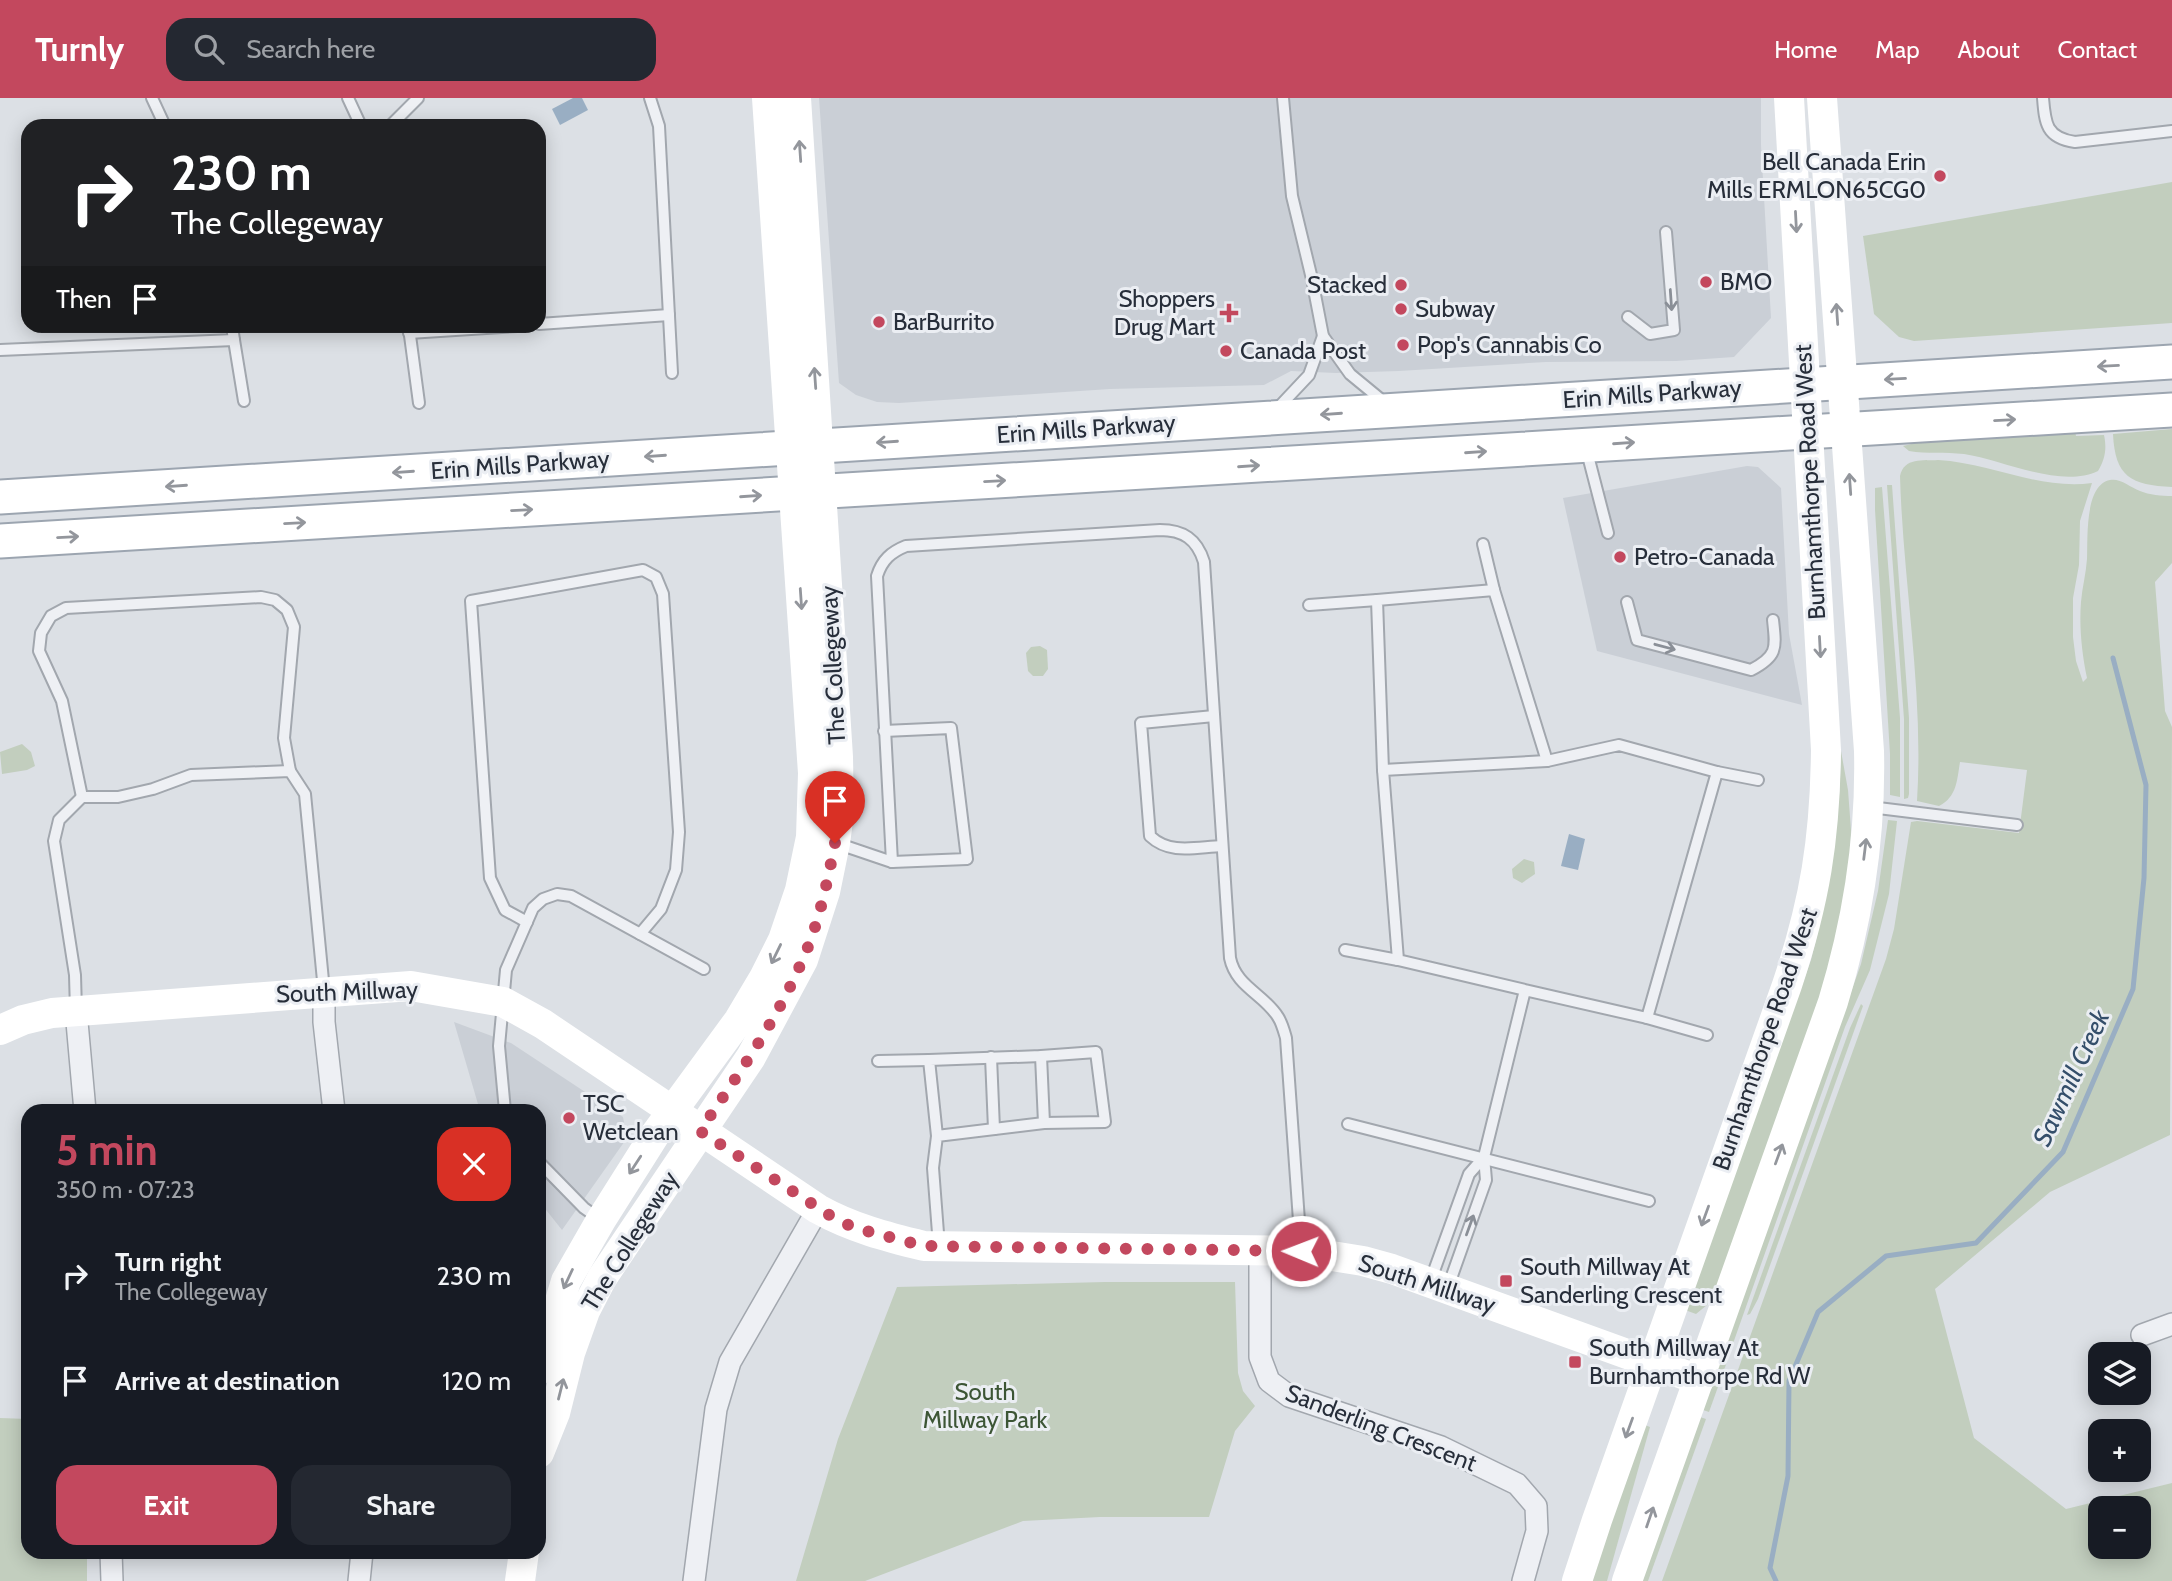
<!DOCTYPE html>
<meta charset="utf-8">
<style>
:root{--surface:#171b24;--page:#242831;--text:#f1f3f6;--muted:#9ea1a6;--accent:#c3485e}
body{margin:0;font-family:Cabin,sans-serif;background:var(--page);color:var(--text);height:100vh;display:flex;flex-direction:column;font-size:26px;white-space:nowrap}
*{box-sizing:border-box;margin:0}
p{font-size:23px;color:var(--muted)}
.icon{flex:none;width:38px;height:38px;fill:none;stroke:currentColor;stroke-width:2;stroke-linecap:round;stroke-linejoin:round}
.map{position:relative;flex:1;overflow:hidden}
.drawer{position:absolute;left:21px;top:1006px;width:525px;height:455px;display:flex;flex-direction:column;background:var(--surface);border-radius:21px;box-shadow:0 4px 18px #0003}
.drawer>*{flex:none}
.top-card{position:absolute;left:21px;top:21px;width:525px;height:214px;border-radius:21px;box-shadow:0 4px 18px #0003;background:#202124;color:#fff;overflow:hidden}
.fabs{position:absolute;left:2088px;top:1244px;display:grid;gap:14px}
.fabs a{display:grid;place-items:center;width:63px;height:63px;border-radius:14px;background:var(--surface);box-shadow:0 4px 18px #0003;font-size:35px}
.pin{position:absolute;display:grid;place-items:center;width:60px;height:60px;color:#fff;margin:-72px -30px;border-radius:50% 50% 50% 0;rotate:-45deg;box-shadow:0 0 7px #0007}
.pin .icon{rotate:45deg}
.me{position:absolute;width:77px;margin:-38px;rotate:271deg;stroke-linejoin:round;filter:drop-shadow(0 0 5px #0008)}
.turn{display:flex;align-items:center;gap:24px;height:147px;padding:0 35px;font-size:32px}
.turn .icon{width:91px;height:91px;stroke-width:2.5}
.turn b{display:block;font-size:49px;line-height:60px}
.then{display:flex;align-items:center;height:66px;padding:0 35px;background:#0003;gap:14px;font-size:26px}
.round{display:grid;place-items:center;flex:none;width:74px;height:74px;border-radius:21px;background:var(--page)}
.overview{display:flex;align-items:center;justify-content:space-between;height:119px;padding:0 35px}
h1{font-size:42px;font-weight:700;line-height:52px;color:var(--accent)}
.button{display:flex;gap:14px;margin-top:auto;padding:14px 35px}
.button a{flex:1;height:80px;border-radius:21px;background:var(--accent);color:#fff;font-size:28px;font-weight:700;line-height:80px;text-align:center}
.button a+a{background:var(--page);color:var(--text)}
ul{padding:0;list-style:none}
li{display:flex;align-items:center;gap:21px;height:105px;padding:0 35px}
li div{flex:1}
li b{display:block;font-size:26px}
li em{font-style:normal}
header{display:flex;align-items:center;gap:42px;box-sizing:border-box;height:98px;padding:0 35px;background:var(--accent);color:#fff}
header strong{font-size:33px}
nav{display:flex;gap:38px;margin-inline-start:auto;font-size:24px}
.search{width:490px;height:63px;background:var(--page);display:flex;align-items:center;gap:18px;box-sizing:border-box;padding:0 24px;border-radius:21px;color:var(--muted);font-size:26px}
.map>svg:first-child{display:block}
.built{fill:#cacfd6}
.green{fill:#c2cebe;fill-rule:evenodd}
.water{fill:#99aec3}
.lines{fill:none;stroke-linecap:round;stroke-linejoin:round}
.stream{stroke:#99aec3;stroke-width:5}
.lane-casing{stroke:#a2a7ae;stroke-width:14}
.street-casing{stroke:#a2a7ae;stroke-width:24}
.primary-casing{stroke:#9ca5b0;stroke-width:37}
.lane{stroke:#eef0f4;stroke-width:10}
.street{stroke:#eef0f4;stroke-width:21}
.secondary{stroke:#fff;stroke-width:30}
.primary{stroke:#fff;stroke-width:33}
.oneway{stroke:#93969c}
.oneway2{stroke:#8a8f97}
.route{stroke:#c3485e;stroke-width:12;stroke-dasharray:0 21.6}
.poi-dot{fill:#c3485e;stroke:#ebeef3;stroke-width:2.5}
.labels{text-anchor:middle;stroke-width:6;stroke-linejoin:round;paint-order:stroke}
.poi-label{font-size:24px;fill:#272e3a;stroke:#ebeef3;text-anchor:start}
.street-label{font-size:24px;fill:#272e3a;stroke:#ebeef3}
.park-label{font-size:24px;fill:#3c5535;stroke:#ebeef3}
.water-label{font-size:26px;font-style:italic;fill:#344e6a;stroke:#ebeef3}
</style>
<header>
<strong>Turnly</strong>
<div class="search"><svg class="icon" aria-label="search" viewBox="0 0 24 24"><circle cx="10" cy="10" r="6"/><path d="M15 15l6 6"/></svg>Search here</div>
<nav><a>Home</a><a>Map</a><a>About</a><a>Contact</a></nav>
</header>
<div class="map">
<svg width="2172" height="1483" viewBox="0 0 2172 1483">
<rect width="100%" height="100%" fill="#dce0e5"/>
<g class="built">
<path d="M819 0H1761V47L1771 220 1734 259 1676 263 1546 264 1399 273 1336 275 1291 273 1264 287 1110 291 899 305 877 304 856 297 839 285Z"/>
<path d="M1747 368 1758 369 1781 390 1789 536 1802 607 1597 553 1563 400Z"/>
<path d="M454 924 511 945 623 1019 627 1040 562 1132 539 1103V1013H480Z"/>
</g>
<g class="green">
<path d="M2172 84V225L1914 243 1899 239 1874 216 1863 138Z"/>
<path d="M2172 331V389C2131 387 2115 379 2113 336Z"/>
<path d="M2075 332 2076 338 2104 337C2107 351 2105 361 2098 373 2060 391 2004 362 1964 356 1945 354 1927 356 1909 353L1903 348 1920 344Z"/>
<path d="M1938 362C1990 365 2039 392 2092 385L2080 423 2079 467 2073 500V539L2076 563 2083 584 2087 580C2082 556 2079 529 2081 504 2082 490 2086 476 2087 461 2088 442 2084 387 2110 382 2120 380 2130 389 2140 393 2149 397 2162 398 2172 398V465L2155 484 2165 613 2172 629 2170 1037 2050 1094 1935 1191 1974 1340 2066 1411 2172 1385V1483H1662L1886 861 1894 831 1911 724 1917 723 2019 735 2027 672 1960 664C1957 682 1957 699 1939 708L1917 703C1924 594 1903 486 1900 378 1904 359 1923 363 1938 362ZM2100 1410H2138V1449H2100Z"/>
<path d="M1887 387H1892L1909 620V696L1908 700 1904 701V621Z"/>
<path d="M1882 389 1900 620V699L1890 697V656L1875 412V390Z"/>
<path d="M1040 548 1047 552 1048 571 1043 578H1033L1028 573 1026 555 1031 549Z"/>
<path d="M22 646 31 654 35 668 27 672 2 676 0 654Z"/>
<path d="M1841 653 1848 692 1851 732 1850 765 1831 867 1715 1195 1707 1207 1696 1216 1685 1212 1811 862C1829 793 1840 725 1841 653Z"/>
<path d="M1888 722 1897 723 1889 796 1870 872 1845 929 1730 1254 1724 1252 1861 866 1878 793Z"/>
<path d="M1524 761 1534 764 1535 776 1522 785 1513 780 1512 771Z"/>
<path d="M1861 906 1863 908 1758 1201 1750 1216 1747 1217 1850 930Z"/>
<path d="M1105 1184H1235L1238 1275 1243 1293 1255 1308 1235 1333 1209 1419H1100L1023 1423 865 1483H796L838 1341 897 1189Z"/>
<path d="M1721 1259 1728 1261 1709 1314 1703 1312Z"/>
<path d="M1700 1319 1706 1321 1648 1483H1642Z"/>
<path d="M0 1320 28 1321V1454H87V1483H0Z"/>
<path d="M1645 1327 1650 1329 1607 1483H1591Z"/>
</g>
<g class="water">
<path d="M573 0H582L588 12 560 27 552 11Z"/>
<path d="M1569 736 1585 741 1578 772 1561 768Z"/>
</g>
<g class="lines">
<path class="stream" d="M1776 1483 1770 1470 1788 1378 1789 1283 1818 1214 1886 1158 1976 1145 2063 1054 2133 891 2144 780 2146 687 2113 560"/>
<g class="lane-casing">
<g id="lane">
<path d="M152 0 165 28"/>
<path d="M348 0 361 28"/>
<path d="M650 0 659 28 672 275"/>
<path d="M1283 0 1292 98 1312 181 1323 238 1350 276 1384 304"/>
<path d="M2043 0C2045 25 2046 40 2075 44L2172 33"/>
<path d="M390 28 418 0"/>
<path d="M1628 219 1650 236 1674 232 1666 134"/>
<path d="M539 226 669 217"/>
<path d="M409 230 419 305"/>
<path d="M409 235 517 228"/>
<path d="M234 242 244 303"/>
<path d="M0 252 234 242 232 228"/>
<path d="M1277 311 1309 277 1323 238"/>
<path d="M1586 350 1608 435"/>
<path d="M1483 446 1494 492"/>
<path d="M1627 504 1637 542 1751 572C1778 558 1776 550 1773 522"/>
<path d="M1309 507 1377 502"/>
<path d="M1214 618 1141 625 1150 738C1170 757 1196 749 1222 748"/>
<path d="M884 633 951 630 967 761 892 764"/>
<path d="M1383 672 1377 502 1494 492 1547 663"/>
<path d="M1717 674 1758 682"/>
<path d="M82 699 62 603 39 553 41 535 51 518 66 510 261 499 275 502 287 512 294 529 284 640 290 673"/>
<path d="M1870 709 2017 727"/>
<path d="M836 745 892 764 877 478C882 462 891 454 906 448L1160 432C1183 432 1197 441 1204 464L1230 860C1236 889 1264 896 1278 919 1282 925 1284 933 1286 940L1301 1151"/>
<path d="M527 824 505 812 490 780 471 503 643 472 656 479 663 496 679 734 676 772 661 811 640 836"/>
<path d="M1345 852 1398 862"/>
<path d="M76 913 75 877 54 743 59 722 82 699H118L153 691 191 677 290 673 305 696 324 893"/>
<path d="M1647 920 1707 937"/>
<path d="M1041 958 1044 1025"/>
<path d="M991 959 994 1031"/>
<path d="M878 963 929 962"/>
<path d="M505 1013 499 948 506 872 533 810 543 801 557 796 571 798 704 871"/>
<path d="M1348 1026 1649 1103"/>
<path d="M937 1038 1044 1025 1105 1024 1096 954 1041 958 929 962 937 1038 933 1070 939 1148"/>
<path d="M539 1064 584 1110 601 1122"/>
<path d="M1430 1184 1469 1076 1484 1059"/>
<path d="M1448 1189 1486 1082 1484 1059 1525 892 1647 920 1717 674 1619 647 1547 663 1383 672 1398 862 1525 892"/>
</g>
</g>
<g class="street-casing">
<g id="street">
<path d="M324 893V924L334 1013"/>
<path d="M76 913 85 1013"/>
<path d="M1260 1153V1259L1269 1283 1289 1298 1441 1349 1517 1386 1536 1408 1537 1433 1523 1483"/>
<path d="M2142 1237 2172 1226"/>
<path d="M111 1454 112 1483"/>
<path d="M359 1483 362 1454"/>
<path d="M694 1483 716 1311 730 1264 818 1111"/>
</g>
</g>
<g class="primary-casing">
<g id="primary">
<path d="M0 399 2172 264"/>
<path d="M0 443 2172 312"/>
</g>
</g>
<use href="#lane" class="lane"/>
<use href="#street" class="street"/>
<g class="secondary">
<path d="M0 932 23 922 52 915 411 888 503 904 543 926 818 1111C852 1130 887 1139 924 1148L1301 1153 1363 1163 1392 1171 1699 1282"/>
<path d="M539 1272 566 1183 601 1122 654 1038 739 922 764 880 783 842 800 792 811 739 813 675 767 0"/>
<path d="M539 1355 555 1315 570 1255 585 1213 602 1180 751 959 803 862 825 794 835 745 839 715 838 659 796 0"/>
<path d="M520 1483 524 1454"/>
<path d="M1577 1483 1597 1422 1787 887C1815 803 1825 741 1826 652L1789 0"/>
<path d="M1627 1483 1833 904C1858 822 1871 738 1869 653L1822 0"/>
</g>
<use href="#primary" class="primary"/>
</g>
<defs><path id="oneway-shaft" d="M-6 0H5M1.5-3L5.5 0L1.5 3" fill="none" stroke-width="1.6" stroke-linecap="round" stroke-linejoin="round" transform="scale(1.75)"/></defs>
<g class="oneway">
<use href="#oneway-shaft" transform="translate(800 53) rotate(-94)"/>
<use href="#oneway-shaft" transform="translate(1796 124) rotate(87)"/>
<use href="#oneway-shaft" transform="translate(1837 216) rotate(-94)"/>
<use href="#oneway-shaft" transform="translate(2108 268) rotate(177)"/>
<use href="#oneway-shaft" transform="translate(815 280) rotate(-94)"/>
<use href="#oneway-shaft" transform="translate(1895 281) rotate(177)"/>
<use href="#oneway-shaft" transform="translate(1331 316) rotate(176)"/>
<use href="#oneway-shaft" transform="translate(2005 322) rotate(-3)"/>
<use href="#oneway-shaft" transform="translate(887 344) rotate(176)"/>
<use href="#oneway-shaft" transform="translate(1624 345) rotate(-4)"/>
<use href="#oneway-shaft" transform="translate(1476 354) rotate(-4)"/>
<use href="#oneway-shaft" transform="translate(655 358) rotate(176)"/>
<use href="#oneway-shaft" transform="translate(1249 368) rotate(-4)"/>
<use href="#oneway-shaft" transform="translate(403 374) rotate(176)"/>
<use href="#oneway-shaft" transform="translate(995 383) rotate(-3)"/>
<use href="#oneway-shaft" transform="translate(1850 386) rotate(-94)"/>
<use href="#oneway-shaft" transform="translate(176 388) rotate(176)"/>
<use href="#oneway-shaft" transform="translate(751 398) rotate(-4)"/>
<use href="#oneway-shaft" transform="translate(522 412) rotate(-3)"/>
<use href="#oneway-shaft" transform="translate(295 425) rotate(-3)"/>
<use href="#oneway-shaft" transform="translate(68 439) rotate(-3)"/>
<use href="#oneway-shaft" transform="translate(801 501) rotate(86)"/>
<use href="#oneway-shaft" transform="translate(1820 549) rotate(87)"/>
<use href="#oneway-shaft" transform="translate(1865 751) rotate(-83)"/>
<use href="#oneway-shaft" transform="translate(776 856) rotate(116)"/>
<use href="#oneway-shaft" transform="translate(1779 1056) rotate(-70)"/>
<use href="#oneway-shaft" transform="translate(635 1067) rotate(123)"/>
<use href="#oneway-shaft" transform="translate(1705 1118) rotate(110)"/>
<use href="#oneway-shaft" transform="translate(568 1181) rotate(115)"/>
<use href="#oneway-shaft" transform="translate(561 1291) rotate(-76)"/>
<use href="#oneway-shaft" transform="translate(1629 1330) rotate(110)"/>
<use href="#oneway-shaft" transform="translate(1650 1419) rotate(-71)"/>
</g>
<g class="oneway2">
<use href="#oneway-shaft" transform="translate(1671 202) rotate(86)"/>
<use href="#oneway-shaft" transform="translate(1665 549) rotate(15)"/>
<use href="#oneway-shaft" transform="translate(1470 1127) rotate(-70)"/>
</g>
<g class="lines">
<path class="route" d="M835 745C827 785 819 826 802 863 776 924 737 978 700 1033L840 1124 870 1134 924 1148 1301 1153"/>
</g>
<g class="poi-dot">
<circle cx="1940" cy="78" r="7"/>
<circle cx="1706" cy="184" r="7"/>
<circle cx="1401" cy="187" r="7"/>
<circle cx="1401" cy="211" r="7"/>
<path d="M1225.5 204.5h7v7h7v7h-7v7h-7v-7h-7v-7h7z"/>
<circle cx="879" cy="224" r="7"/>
<circle cx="1403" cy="247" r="7"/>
<circle cx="1226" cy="253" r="7"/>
<circle cx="1620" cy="459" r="7"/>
<circle cx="569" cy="1020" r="7"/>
<rect x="1499" y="1176" width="14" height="14" rx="3.5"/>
<rect x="1568" y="1257" width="14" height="14" rx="3.5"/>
</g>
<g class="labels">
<g class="poi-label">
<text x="1926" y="72" text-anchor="end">Bell Canada Erin<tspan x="1926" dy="28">Mills ERMLON65CG0</tspan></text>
<text x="1720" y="192">BMO</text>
<text x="1387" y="195" text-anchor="end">Stacked</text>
<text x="1215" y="209" text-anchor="end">Shoppers<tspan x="1215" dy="28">Drug Mart</tspan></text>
<text x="1415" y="219">Subway</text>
<text x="893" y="232">BarBurrito</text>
<text x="1417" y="255">Pop's Cannabis Co</text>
<text x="1240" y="261">Canada Post</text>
<text x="1634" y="467">Petro-Canada</text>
<text x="583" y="1014">TSC<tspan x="583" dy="28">Wetclean</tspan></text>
<text x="1520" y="1177">South Millway At<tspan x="1520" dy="28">Sanderling Crescent</tspan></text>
<text x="1589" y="1258">South Millway At<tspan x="1589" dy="28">Burnhamthorpe Rd W</tspan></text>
</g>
<g class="street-label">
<text transform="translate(1652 296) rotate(-4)" y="8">Erin Mills Parkway</text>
<text transform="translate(1086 331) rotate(-4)" y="8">Erin Mills Parkway</text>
<text transform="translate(520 367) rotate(-4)" y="8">Erin Mills Parkway</text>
<text transform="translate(1810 384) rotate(-93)" y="8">Burnhamthorpe Road West</text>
<text transform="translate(833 567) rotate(-93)" y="8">The Collegeway</text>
<text transform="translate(347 894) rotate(-2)" y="8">South Millway</text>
<text transform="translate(1765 941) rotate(-71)" y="8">Burnhamthorpe Road West</text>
<text transform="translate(630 1143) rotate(-58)" y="8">The Collegeway</text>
<text transform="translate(1427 1186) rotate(18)" y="8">South Millway</text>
<text transform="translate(1381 1330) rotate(21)" y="8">Sanderling Crescent</text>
</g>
<g class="park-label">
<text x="985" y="1302">South<tspan x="985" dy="28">Millway Park</tspan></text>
</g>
<g class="water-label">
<text transform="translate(2071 980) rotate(-65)" y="9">Sawmill Creek</text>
</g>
</g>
</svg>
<div class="fabs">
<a><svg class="icon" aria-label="layers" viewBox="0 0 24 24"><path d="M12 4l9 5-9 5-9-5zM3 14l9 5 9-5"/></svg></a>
<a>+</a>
<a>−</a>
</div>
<div class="pin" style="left:835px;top:745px;background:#d93025"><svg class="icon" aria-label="arrive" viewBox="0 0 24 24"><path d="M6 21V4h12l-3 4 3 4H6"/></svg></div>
<svg class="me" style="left:1301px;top:1153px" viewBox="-20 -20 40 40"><circle r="17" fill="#c3485e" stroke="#fff" stroke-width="3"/><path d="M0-11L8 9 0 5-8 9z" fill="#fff"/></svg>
<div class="top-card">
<div class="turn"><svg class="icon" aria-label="right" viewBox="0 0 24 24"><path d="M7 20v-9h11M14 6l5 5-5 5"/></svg><div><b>230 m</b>The Collegeway</div></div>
<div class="then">Then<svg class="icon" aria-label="arrive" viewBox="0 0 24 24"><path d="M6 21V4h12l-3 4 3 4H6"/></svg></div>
</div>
<section class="drawer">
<div class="overview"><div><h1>5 min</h1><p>350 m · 07:23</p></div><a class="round" style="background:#d93025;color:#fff"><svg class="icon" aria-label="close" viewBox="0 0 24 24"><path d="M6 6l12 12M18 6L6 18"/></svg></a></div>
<ul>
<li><svg class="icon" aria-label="right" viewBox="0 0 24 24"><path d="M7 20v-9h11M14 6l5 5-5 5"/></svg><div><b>Turn right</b><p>The Collegeway</p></div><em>230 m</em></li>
<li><svg class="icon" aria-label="arrive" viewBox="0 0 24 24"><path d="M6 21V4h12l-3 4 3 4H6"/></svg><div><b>Arrive at destination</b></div><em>120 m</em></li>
</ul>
<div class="button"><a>Exit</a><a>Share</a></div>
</section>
</div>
